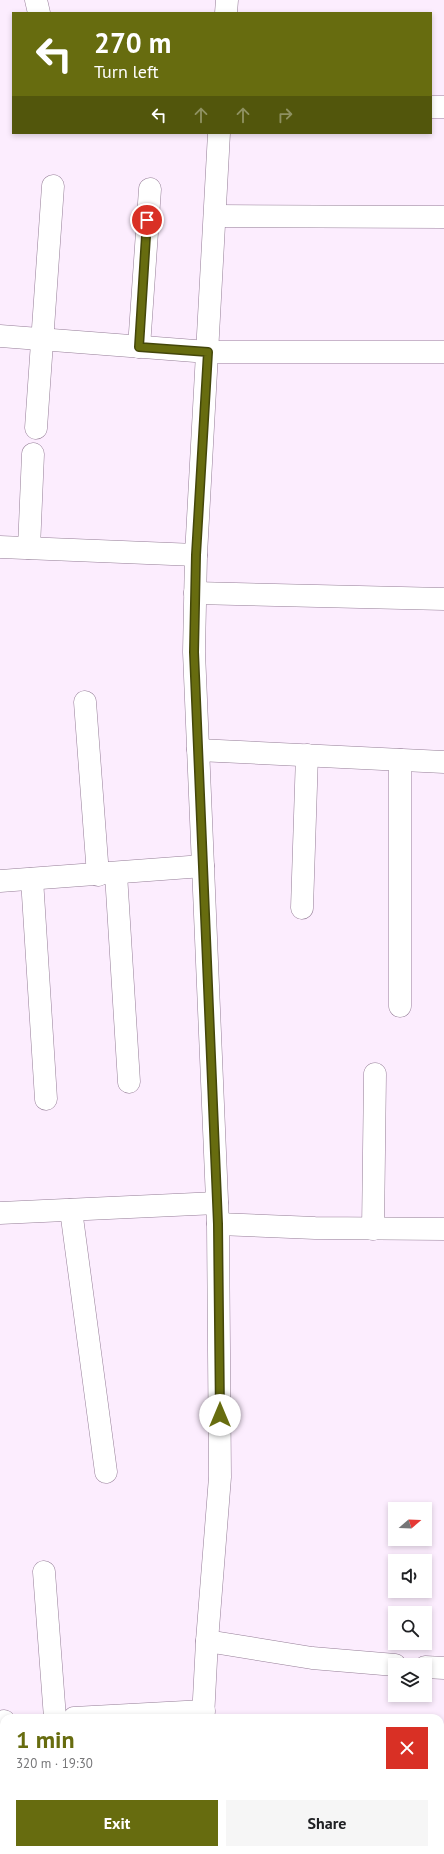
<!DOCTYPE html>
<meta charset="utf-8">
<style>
:root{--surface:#fff;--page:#f6f6f6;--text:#202124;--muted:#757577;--accent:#676c0f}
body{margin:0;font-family:"PT Sans",sans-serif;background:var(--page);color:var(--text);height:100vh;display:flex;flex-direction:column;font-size:15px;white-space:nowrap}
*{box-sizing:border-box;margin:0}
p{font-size:13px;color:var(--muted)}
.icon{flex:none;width:22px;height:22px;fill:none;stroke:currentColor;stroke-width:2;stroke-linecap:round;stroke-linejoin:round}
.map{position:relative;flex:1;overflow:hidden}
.details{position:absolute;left:0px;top:1714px;width:444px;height:140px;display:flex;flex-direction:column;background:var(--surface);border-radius:12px 12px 0 0;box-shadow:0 2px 6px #0003}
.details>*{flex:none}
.top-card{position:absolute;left:12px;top:12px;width:420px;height:122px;border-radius:0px;box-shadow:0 2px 6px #0003;background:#676c0f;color:#fff;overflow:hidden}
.needle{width:26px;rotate:71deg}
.buttons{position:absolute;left:388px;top:1502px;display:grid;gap:8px}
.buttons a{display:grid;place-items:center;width:44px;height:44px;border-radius:0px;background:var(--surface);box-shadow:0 2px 6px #0003;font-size:20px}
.pin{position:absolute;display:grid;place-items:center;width:34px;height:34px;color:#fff;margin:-17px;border:2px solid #fff;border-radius:50%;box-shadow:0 1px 4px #0007}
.me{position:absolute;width:44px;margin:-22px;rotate:0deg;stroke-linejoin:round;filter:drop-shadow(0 0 3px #0008)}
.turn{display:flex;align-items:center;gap:14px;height:84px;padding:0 16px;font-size:18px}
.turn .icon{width:52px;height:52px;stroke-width:2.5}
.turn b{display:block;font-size:28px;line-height:34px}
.lanes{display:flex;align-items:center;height:38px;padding:0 16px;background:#0003;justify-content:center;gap:20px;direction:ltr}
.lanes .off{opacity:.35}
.round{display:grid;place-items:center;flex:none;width:42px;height:42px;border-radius:0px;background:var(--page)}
.head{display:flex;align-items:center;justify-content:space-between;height:68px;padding:0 16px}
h1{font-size:24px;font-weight:600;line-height:30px;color:var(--accent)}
.primary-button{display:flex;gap:8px;margin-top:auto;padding:8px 16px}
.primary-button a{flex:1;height:46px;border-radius:0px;background:var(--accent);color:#fff;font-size:16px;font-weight:600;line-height:46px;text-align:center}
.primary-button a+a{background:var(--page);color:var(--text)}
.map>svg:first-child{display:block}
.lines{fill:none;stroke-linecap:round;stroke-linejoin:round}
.minor-casing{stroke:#957e97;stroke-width:23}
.minor{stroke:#fff;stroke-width:22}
.route-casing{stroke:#43460a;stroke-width:10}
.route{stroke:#676c0f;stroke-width:7}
</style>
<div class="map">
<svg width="444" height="1854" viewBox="0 0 444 1854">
<rect width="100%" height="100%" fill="#fcedfe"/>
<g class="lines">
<g class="minor-casing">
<g id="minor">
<path d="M36 0 39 13"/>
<path d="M226 13 227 0"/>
<path d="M431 107H444"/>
<path d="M215 216 444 217"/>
<path d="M0 336 208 352H444"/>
<path d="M139 347 150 189"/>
<path d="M36 428 53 186"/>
<path d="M0 547 196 555"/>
<path d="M29 548 33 454"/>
<path d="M195 593 444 599"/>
<path d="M85 702 98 875"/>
<path d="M198 750 444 762"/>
<path d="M400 760V1006"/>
<path d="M116 874 129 1082"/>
<path d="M32 879 46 1099"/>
<path d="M0 881 203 866"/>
<path d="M302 908 307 755"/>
<path d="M71 1210 106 1472"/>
<path d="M0 1213 217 1203"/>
<path d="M218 1224 315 1228 444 1229"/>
<path d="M373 1229 375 1074"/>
<path d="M44 1572 55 1718"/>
<path d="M207 1641 312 1658 395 1665"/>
<path d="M425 1667 444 1668"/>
<path d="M74 1718 204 1711"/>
<path d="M203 1718 207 1641 220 1477 218 1224 194 652 196 555 219 133"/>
<path d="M0 1722 4 1721"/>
<path d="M0 1852 55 1850"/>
<path d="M187 1854 188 1850"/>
</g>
</g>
<use href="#minor" class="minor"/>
</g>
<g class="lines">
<g class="route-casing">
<path id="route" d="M147 220 139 347 208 352 196 555 194 652 218 1224 220 1415"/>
</g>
<use href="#route" class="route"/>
</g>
</svg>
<div class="buttons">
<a><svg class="needle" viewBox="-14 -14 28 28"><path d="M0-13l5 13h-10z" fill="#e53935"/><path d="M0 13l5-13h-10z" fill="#757577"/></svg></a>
<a><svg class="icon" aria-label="sound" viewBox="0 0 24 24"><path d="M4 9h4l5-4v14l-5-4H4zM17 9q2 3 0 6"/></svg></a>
<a><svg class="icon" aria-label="search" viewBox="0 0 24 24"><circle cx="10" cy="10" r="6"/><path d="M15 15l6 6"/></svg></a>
<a><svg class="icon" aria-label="layers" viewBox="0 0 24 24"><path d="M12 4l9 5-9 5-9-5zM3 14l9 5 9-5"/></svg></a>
</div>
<div class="pin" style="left:147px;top:220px;background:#d93025"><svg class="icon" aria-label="arrive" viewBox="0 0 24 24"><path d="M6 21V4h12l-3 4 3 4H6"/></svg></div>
<svg class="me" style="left:220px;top:1415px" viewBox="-20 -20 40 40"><circle r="19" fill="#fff"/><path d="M0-13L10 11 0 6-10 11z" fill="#676c0f"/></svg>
<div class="top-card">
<div class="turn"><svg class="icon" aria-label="left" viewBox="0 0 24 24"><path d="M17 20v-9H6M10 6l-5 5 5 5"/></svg><div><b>270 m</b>Turn left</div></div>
<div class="lanes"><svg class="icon" aria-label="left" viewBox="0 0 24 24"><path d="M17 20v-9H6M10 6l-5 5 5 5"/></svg><svg class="icon off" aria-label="ahead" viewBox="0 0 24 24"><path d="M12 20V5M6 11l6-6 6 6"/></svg><svg class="icon off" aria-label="ahead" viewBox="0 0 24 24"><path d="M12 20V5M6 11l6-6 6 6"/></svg><svg class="icon off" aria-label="right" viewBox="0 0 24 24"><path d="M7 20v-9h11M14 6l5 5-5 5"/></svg></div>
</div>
<section class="details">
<div class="head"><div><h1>1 min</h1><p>320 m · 19:30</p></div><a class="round" style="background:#d93025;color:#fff"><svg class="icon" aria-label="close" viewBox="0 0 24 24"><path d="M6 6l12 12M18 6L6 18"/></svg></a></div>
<div class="primary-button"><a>Exit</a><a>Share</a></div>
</section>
</div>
